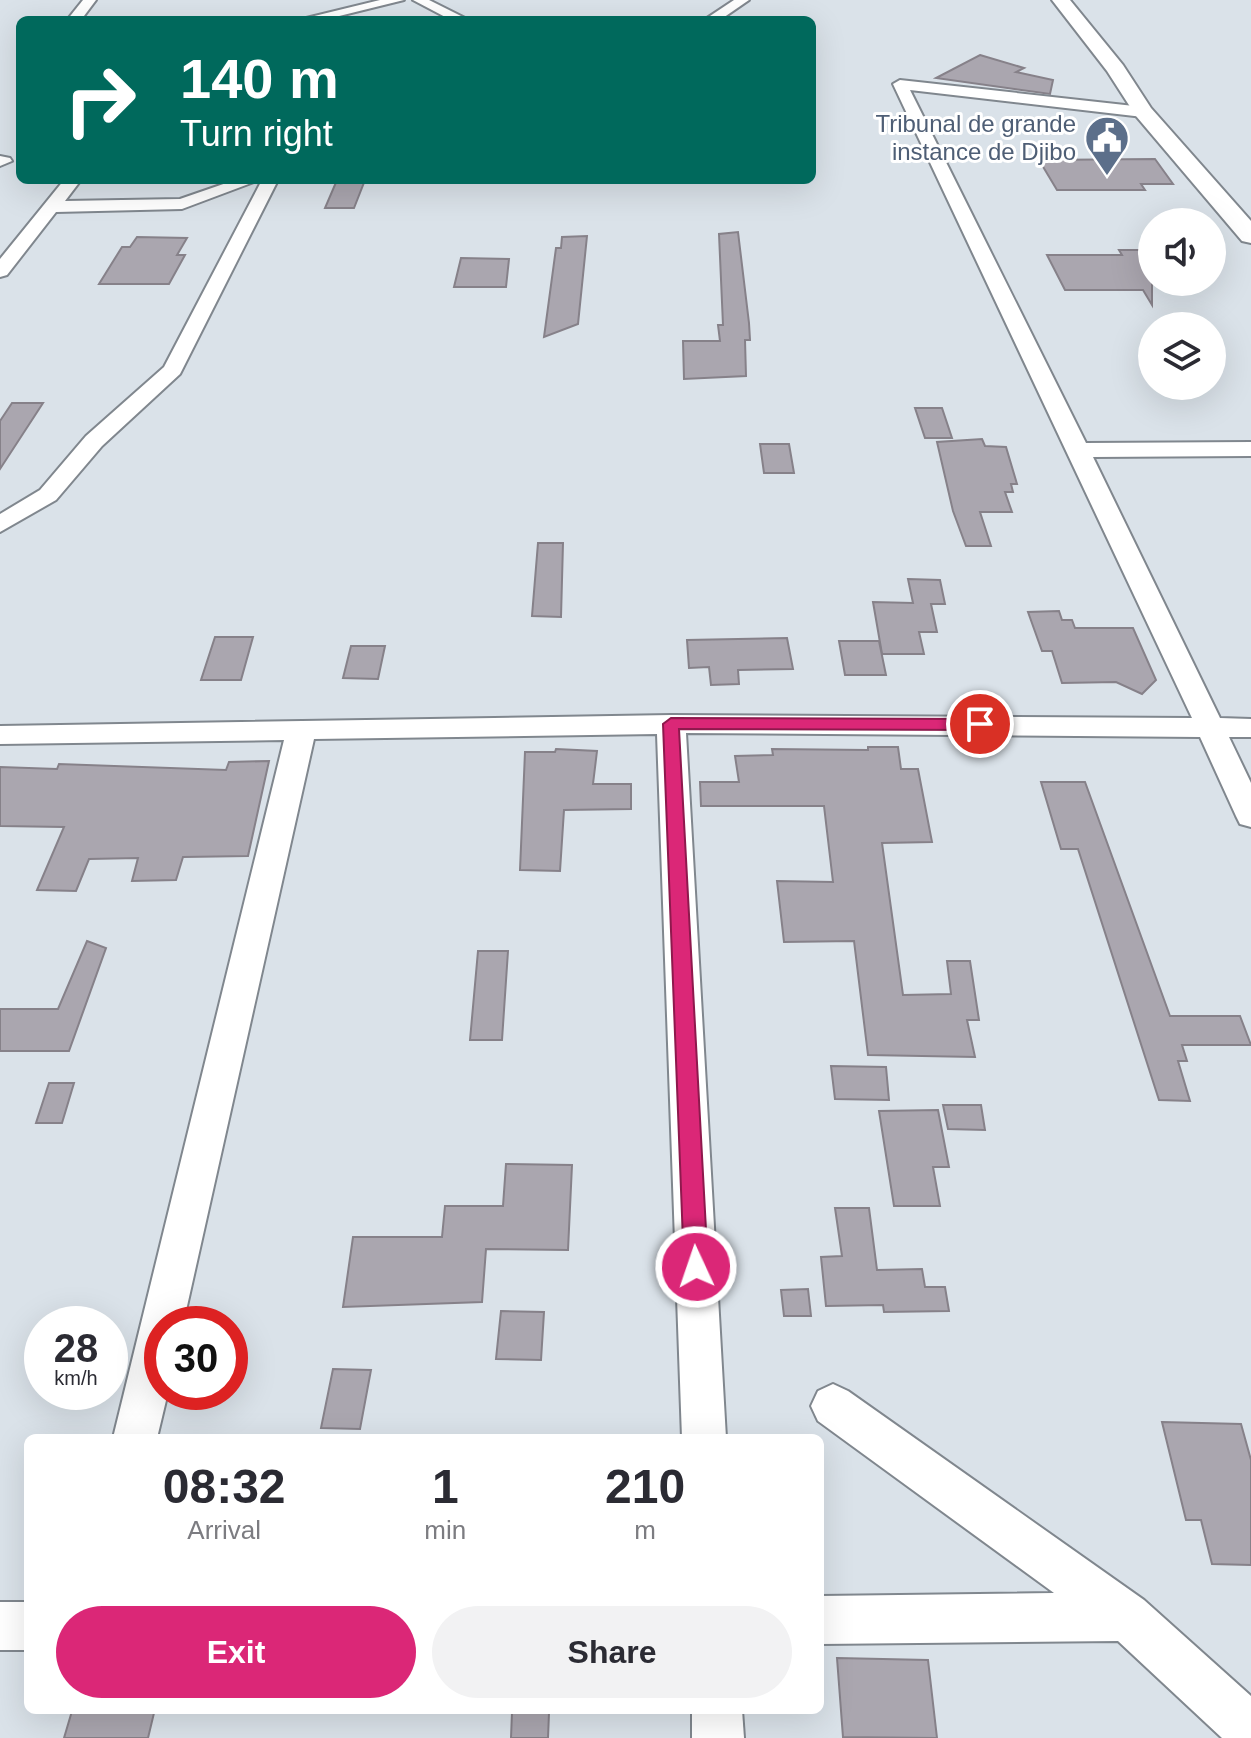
<!DOCTYPE html>
<style>
:root{--surface:#fff;--page:#f2f2f3;--text:#2b2b33;--muted:#7c7c81;--accent:#db2777}
body{margin:0;font-family:Helvetica,sans-serif;background:var(--page);color:var(--text);height:100vh;display:flex;flex-direction:column;font-size:30px;white-space:nowrap}
*{box-sizing:border-box;margin:0}
p{font-size:26px;color:var(--muted)}
.icon{flex:none;width:44px;height:44px;fill:none;stroke:currentColor;stroke-width:2;stroke-linecap:round;stroke-linejoin:round}
.map{position:relative;flex:1;overflow:hidden}
.panel{position:absolute;left:24px;top:1434px;width:800px;height:280px;display:flex;flex-direction:column;background:var(--surface);border-radius:12px;box-shadow:0 8px 32px #0002}
.panel>*{flex:none}
.top-card{position:absolute;left:16px;top:16px;width:800px;height:168px;border-radius:12px;box-shadow:0 8px 32px #0002;background:#00695c;color:#fff;overflow:hidden}
.controls{position:absolute;left:1138px;top:208px;display:grid;gap:16px}
.controls a{display:grid;place-items:center;width:88px;height:88px;border-radius:50%;background:var(--surface);box-shadow:0 8px 32px #0002;font-size:40px}
.speed{position:absolute;left:24px;top:1306px;display:flex;gap:16px;font-size:40px;font-weight:700;text-align:center}
.speed>*{display:grid;place-content:center;width:104px;height:104px;border-radius:50%;background:var(--surface);box-shadow:0 8px 32px #0002;line-height:1}
.speed small{font-size:20px;font-weight:400}
.speed .limit{border:12px solid #d22;background:#fff;color:#111}
.pin{position:absolute;display:grid;place-items:center;width:68px;height:68px;color:#fff;margin:-34px;border:4px solid #fff;border-radius:50%;box-shadow:0 2px 8px #0007}
.me{position:absolute;width:88px;margin:-44px;rotate:357deg;stroke-linejoin:round;filter:drop-shadow(0 0 6px #0008)}
.turn{display:flex;align-items:center;gap:28px;height:168px;padding:0 32px;font-size:36px}
.turn .icon{width:104px;height:104px;stroke-width:2.5}
.turn b{display:block;font-size:56px;line-height:68px}
.eta{display:flex;justify-content:space-evenly;align-items:center;height:136px;text-align:center}
.eta b{font-size:48px;font-weight:600;line-height:56px}
.button{display:flex;gap:16px;margin-top:auto;padding:16px 32px}
.button a{flex:1;height:92px;border-radius:48px;background:var(--accent);color:#fff;font-size:32px;font-weight:600;line-height:92px;text-align:center}
.button a+a{background:var(--page);color:var(--text)}
.map>svg:first-child{display:block}
.building{fill:#aaa6af;stroke:#868189;stroke-width:2}
.lines{fill:none;stroke-linecap:round;stroke-linejoin:round}
.minor-casing{stroke:#80878e;stroke-width:4}
.secondary-casing{stroke:#80878e;stroke-width:4}
.minor{fill:#fff;fill-rule:evenodd}
.secondary{fill:#fff;fill-rule:evenodd}
.route{fill:#db2777;stroke:#8e194d;stroke-width:2}
.labels{text-anchor:middle;stroke-width:6;stroke-linejoin:round;paint-order:stroke}
.far-service-label{font-size:24px;fill:#4e5e75;stroke:#fff;text-anchor:end}
</style>
<div class="map">
<svg width="1251" height="1738" viewBox="0 0 1251 1738">
<rect width="100%" height="100%" fill="#dae2e9"/>
<g class="building">
<path d="M980 55 1024 68 1016 72 1053 80 1050 94 936 78Z"/>
<path d="M1155 159 1173 184H1141L1145 190H1057L1039 160Z"/>
<path d="M337 180H365L354 208H325Z"/>
<path d="M738 232 749 323 750 340H745L746 376 684 379 683 341H720L718 325H723L719 234Z"/>
<path d="M587 236 578 324 544 337 556 248H561L562 237Z"/>
<path d="M137 237 187 238 177 255H185L169 284H99L122 247H130Z"/>
<path d="M1119 250H1152V305L1143 290H1065L1047 255H1122Z"/>
<path d="M461 258 509 259 506 287H454Z"/>
<path d="M12 403H43L0 469V421Z"/>
<path d="M915 408H942L952 438H925Z"/>
<path d="M982 439 985 446 1006 447 1017 484H1011L1013 492H1005L1012 512H980L991 546H966L953 511 937 442Z"/>
<path d="M760 444H789L794 473H764Z"/>
<path d="M538 543H563L561 617 532 616Z"/>
<path d="M908 579 940 580 945 604H931L937 632H919L924 654H882L873 602 913 603Z"/>
<path d="M1059 611 1062 620H1072L1075 628H1133L1156 680 1142 694 1116 682 1062 683 1052 651H1042L1028 612Z"/>
<path d="M215 637H253L241 680H201Z"/>
<path d="M787 638 793 669 738 670 739 684 711 685 709 667 689 668 687 640Z"/>
<path d="M839 641H879L886 675H845Z"/>
<path d="M351 646H385L378 679 343 678Z"/>
<path d="M868 747H898L901 769H918L932 842 882 843 903 995 951 994 947 961H970L979 1020H967L975 1057 868 1055 854 941 784 942 777 881 833 882 824 806H701L700 782H739L735 756 773 755 772 749 868 750Z"/>
<path d="M556 749 597 751 593 784H631V809L564 810 560 871 520 870 525 752H555Z"/>
<path d="M269 761 248 856 183 857 176 880 132 881 138 858 89 859 76 891 37 890 64 827 0 826V767L57 769 59 764 226 770 229 762Z"/>
<path d="M1041 782H1085L1170 1016H1240L1251 1045H1182L1187 1061H1178L1190 1101 1159 1100 1078 849H1061Z"/>
<path d="M87 941 106 948 69 1051H0V1009H58Z"/>
<path d="M478 951H508L502 1040H470Z"/>
<path d="M831 1066 886 1067 889 1100 835 1099Z"/>
<path d="M49 1083H74L62 1123H36Z"/>
<path d="M943 1105H981L985 1130 948 1129Z"/>
<path d="M938 1110 949 1167H933L940 1206H894L879 1111Z"/>
<path d="M506 1164 572 1165 568 1250 486 1249 482 1302 343 1307 353 1237H442L445 1206H503Z"/>
<path d="M835 1208H869L877 1270 922 1269 925 1287H945L949 1311 884 1312 883 1305 826 1306 821 1257 842 1256Z"/>
<path d="M808 1289 811 1316H784L781 1290Z"/>
<path d="M501 1311 544 1312 541 1360 496 1359Z"/>
<path d="M333 1369 371 1370 360 1429 321 1428Z"/>
<path d="M1162 1422 1241 1424 1251 1460V1565L1212 1564 1201 1520H1186Z"/>
<path d="M837 1658 928 1660 937 1738 843 1737Z"/>
<path d="M72 1711 154 1713 148 1738H64Z"/>
<path d="M512 1712 549 1713 548 1738H511Z"/>
</g>
<g class="lines">
<g class="minor-casing">
<g id="minor">
<path d="M83 0H96L81 20H67Z"/>
<path d="M380 0H404L323 20H298Z"/>
<path d="M413 0H429L469 20H451Z"/>
<path d="M734 0H749L720 20H704Z"/>
<path d="M900 80 1143 107 1151 112 1143 117 910 90 1086 443 1251 442V456L1093 457 1220 718 1251 719V737H1229L1251 783V827L1240 824 1236 816 1200 737 686 733 726 1438H682L657 734 314 739 183 1324H162V1392H168L157 1438H113L284 740 0 744V726L671 715 1192 718 893 84Z"/>
<path d="M0 156 10 158 12 161 0 166Z"/>
<path d="M64 180H81L65 201 180 199 235 180H259L182 209 56 212 7 275 0 277V259Z"/>
<path d="M262 180H278L180 374 102 446 56 500 0 532V514L40 490 86 436 164 367Z"/>
<path d="M833 1384 848 1391 1144 1600 1251 1696V1738H1222L1118 1641 820 1644V1596L1054 1593 818 1421 811 1406 818 1391Z"/>
<rect x="0" y="1602" width="28" height="48"/>
<path d="M692 1710H742L744 1738H692Z"/>
</g>
</g>
<g class="secondary-casing">
<path id="secondary" d="M1052 0H1070L1123 65 1151 108 1251 221V243L1242 241 1136 116 1107 71Z"/>
</g>
<use href="#minor" class="minor"/>
<use href="#secondary" class="secondary"/>
</g>
<path class="route" d="M671 718 980 719 988 724 980 730 679 729 708 1267 704 1275 696 1278 688 1275 684 1267 663 724Z"/>
<defs>
<g id="civic-pin" transform="scale(2.3)"><path d="M0 17L-7.5 6A9.5 9.5 0 1 1 7.5 6Z" fill="#5c6f8a" stroke="#fff"/><path d="M-.6-6.5H3V-4.5H.6V-3L4-1V1h2V6H-6V1h2V-1L-.6-3ZM-1.2 2.5V6h2.4V2.5Z" fill="#fff"/></g>
</defs>
<g fill-rule="evenodd">
<use href="#civic-pin" x="1107" y="138"/>
</g>
<g class="labels">
<g class="far-service-label">
<text x="1076" y="132">Tribunal de grande<tspan x="1076" dy="28">instance de Djibo</tspan></text>
</g>
</g>
</svg>
<div class="controls">
<a><svg class="icon" aria-label="sound" viewBox="0 0 24 24"><path d="M4 9h4l5-4v14l-5-4H4zM17 9q2 3 0 6"/></svg></a>
<a><svg class="icon" aria-label="layers" viewBox="0 0 24 24"><path d="M12 4l9 5-9 5-9-5zM3 14l9 5 9-5"/></svg></a>
</div>
<div class="speed"><div>28<small>km/h</small></div><div class="limit">30</div></div>
<div class="pin" style="left:980px;top:724px;background:#d93025"><svg class="icon" aria-label="arrive" viewBox="0 0 24 24"><path d="M6 21V4h12l-3 4 3 4H6"/></svg></div>
<svg class="me" style="left:696px;top:1267px" viewBox="-20 -20 40 40"><circle r="17" fill="#db2777" stroke="#fff" stroke-width="3"/><path d="M0-11L8 9 0 5-8 9z" fill="#fff"/></svg>
<div class="top-card">
<div class="turn"><svg class="icon" aria-label="right" viewBox="0 0 24 24"><path d="M7 20v-9h11M14 6l5 5-5 5"/></svg><div><b>140 m</b>Turn right</div></div>
</div>
<section class="panel">
<div class="eta">
<div><b>08:32</b><p>Arrival</p></div>
<div><b>1</b><p>min</p></div>
<div><b>210</b><p>m</p></div>
</div>
<div class="button"><a>Exit</a><a>Share</a></div>
</section>
</div>
